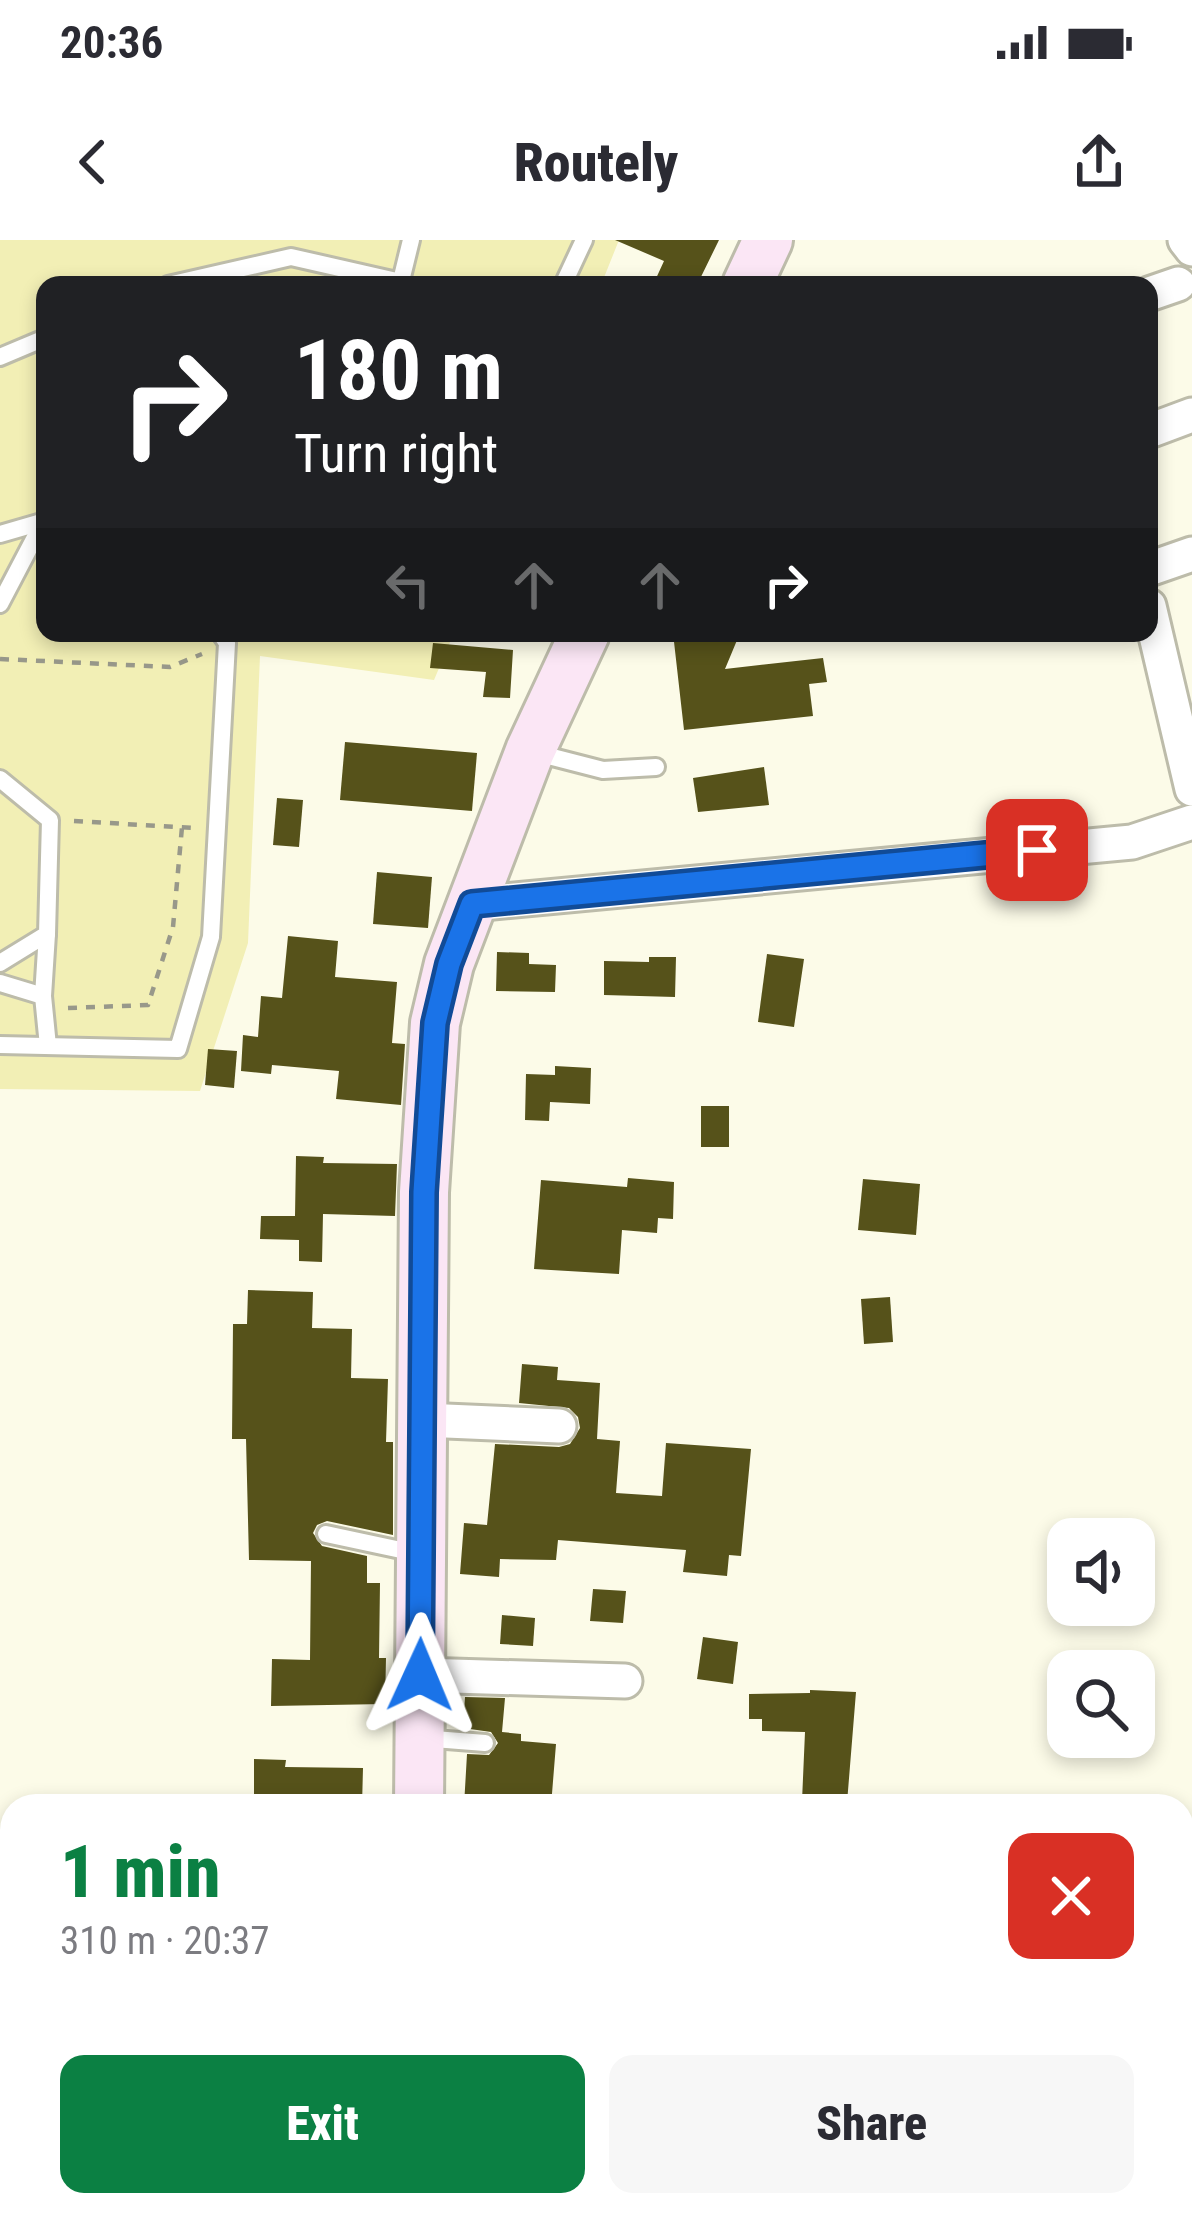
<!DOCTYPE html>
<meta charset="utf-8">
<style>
:root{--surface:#fff;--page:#f7f7f7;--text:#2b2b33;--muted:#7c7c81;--accent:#0b8043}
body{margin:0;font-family:"Roboto Condensed",sans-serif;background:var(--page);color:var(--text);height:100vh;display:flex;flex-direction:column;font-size:45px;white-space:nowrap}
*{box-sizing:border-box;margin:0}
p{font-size:39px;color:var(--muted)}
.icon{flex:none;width:66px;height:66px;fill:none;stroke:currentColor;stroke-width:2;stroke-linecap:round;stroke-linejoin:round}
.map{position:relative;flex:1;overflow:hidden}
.sheet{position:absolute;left:0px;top:1554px;width:1194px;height:423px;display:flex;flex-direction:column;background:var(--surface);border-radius:36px 36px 0 0;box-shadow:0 6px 18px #0003}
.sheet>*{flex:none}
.top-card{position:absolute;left:36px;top:36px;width:1122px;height:366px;border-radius:24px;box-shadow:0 6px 18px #0003;background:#202124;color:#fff;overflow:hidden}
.tools{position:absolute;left:1047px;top:1278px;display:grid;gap:24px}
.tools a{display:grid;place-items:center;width:108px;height:108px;border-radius:24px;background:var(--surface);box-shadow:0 6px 18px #0003;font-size:60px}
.pin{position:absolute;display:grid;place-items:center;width:102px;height:102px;color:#fff;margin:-51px;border-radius:24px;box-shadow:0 6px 18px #0006}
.me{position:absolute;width:132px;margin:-66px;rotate:1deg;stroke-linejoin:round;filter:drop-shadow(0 0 9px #0008)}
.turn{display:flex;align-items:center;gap:42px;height:252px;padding:0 60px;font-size:54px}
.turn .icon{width:156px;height:156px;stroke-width:2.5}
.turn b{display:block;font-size:84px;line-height:102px}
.lanes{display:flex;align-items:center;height:114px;padding:0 60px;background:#0003;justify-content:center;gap:60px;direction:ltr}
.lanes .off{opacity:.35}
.round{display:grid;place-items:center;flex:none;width:126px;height:126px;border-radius:24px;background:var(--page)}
.headline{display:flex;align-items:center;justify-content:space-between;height:204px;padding:0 60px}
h1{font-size:72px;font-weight:800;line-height:90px;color:var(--accent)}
.button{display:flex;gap:24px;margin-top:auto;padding:24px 60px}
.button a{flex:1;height:138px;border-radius:24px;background:var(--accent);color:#fff;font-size:48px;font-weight:800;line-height:138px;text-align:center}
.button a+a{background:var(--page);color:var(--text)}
.status{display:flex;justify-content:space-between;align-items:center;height:84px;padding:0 60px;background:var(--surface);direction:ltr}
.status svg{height:33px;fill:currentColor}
header{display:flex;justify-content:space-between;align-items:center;height:156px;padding:0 60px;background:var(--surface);font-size:54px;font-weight:800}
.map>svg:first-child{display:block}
.green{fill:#f2efb5}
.building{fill:#56521a}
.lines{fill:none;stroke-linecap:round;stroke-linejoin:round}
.lane-casing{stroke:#bdbcaa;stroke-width:22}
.street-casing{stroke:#bdbcaa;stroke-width:39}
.secondary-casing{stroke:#bdbcaa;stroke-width:54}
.path{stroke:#98988a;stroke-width:4.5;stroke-dasharray:9 9;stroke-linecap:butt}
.lane{stroke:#fff;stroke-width:16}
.street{stroke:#fff;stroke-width:33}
.secondary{stroke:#fbe6f5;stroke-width:48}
.route-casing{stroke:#114b97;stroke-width:30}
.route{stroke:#1a73e8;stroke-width:21}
</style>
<div class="status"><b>20:36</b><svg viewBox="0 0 49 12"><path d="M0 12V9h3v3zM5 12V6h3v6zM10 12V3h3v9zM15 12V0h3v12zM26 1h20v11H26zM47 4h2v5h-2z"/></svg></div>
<header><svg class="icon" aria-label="back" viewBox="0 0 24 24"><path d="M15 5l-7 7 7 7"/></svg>Routely<svg class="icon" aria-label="share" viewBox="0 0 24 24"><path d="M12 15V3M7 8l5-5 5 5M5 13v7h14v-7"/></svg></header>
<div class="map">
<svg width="1192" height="1976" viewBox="0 0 1192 1976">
<rect width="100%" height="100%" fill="#fcfbe8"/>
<path class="green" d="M0 0H619L601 45H45V393H454L434 440 260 416 248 703 200 851 0 849Z"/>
<g class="building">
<path d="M615 0H719L697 45H653L664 21Z"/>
<path d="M673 393H740L725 429 823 418 827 442 809 444 813 476 684 490Z"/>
<path d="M433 403 513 410 510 458 483 457 486 432 430 428Z"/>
<path d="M345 502 477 513 472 571 340 560Z"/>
<path d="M764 527 769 565 698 572 693 538Z"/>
<path d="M277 558 303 560 299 607 273 605Z"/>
<path d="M377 632 432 637 428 688 373 684Z"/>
<path d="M288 696 338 701 335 737 397 742 392 803 405 804 401 865 336 859 339 831 272 825 271 834 241 831 243 795 258 797 261 756 282 758Z"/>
<path d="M497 712 529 713V724L556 725 555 752 496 751Z"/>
<path d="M767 714 804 719 794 787 758 782Z"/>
<path d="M649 717H676L675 757 604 755V721L649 722Z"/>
<path d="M208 809 237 811 234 848 205 845Z"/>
<path d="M555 826 591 828 590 864 550 862 549 881 525 880 526 834 555 835Z"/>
<rect x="701" y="866" width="28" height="41"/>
<path d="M296 916 324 917 323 923 397 924 395 976 323 974 322 1022 299 1021V1000L260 999 261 976H295Z"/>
<path d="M628 938 674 942 673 979 658 978 657 993 622 990 619 1034 534 1029 541 940 627 947Z"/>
<path d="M863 939 920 944 916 995 858 990Z"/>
<path d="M248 1050 313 1052 312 1088 352 1089 351 1138 388 1139 386 1202H393V1295L327 1281 317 1285 313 1293 322 1306 367 1316V1343H380L379 1418H386L385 1464 271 1466 272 1419 310 1420 311 1321 249 1320 246 1199H232L233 1084H247Z"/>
<path d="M890 1057 893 1102 864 1104 861 1059Z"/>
<path d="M522 1124 558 1127 557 1140 600 1143 597 1199 620 1201 616 1253 662 1256 666 1203 751 1209 741 1316 729 1315 727 1336 683 1332 686 1310 558 1300 556 1320 500 1319 499 1337 460 1334 464 1283 487 1285 495 1204 559 1207 570 1204 580 1188 578 1177 569 1168 519 1163Z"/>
<path d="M593 1349 626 1351 623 1383 590 1381Z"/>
<path d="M502 1375 535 1378 533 1406 500 1404Z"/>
<path d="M703 1397 738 1402 733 1444 697 1439Z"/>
<path d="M810 1450 856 1452 847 1563 802 1561 805 1492 762 1491V1479H749V1454L810 1453Z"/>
<path d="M465 1457 505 1458 502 1492 521 1494V1501L556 1504 551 1566H464L467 1514 489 1515 498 1503 491 1492 463 1488Z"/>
<path d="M254 1519 286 1520 285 1527 363 1528 362 1566H254Z"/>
</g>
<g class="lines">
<g class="lane-casing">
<g id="lane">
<path d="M168 45 291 17 401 42"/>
<path d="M400 45 411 0"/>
<path d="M563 45 584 0"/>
<path d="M0 117 45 98"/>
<path d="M0 294 45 281"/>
<path d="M0 364 43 282"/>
<path d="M533 512 603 530 656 527"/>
<path d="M0 539 50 580 47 694 0 723"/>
<path d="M0 743 43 756 48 806"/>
<path d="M43 756 47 694"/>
<path d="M0 805 178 809 211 697 227 403 220 393"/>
<path d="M326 1294 415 1313"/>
<path d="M421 1498 485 1503"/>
</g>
</g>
<g class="street-casing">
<g id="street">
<path d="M1185 0 1192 9"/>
<path d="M1149 54 1178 44"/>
<path d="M1149 191 1192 175"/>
<path d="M1149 329 1192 314"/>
<path d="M1149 366 1192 549"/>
<path d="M472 664 1132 602 1192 582"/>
<path d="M423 1180 559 1186"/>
<path d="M420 1435 625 1441"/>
<path d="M0 1664 12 1669"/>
<path d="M0 1803 12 1804"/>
<path d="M9 1976 12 1916"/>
</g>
</g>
<g class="secondary-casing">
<g id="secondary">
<path d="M747 45 768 0"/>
<path d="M419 1566 424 952 435 783 449 724 530 511 585 393"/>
<path d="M414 1976V1965"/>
</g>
</g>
<g class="path">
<path d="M0 419 170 427 202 414"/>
<path d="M74 581 194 588"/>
<path d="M68 768 148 765 173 687 182 587"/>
</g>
<use href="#lane" class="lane"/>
<use href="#street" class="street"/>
<use href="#secondary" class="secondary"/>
</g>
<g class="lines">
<g class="route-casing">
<path id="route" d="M420 1435 424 952 435 783 449 724 472 664 1037 610"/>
</g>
<use href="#route" class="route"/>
</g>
</svg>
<div class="tools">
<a><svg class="icon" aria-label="sound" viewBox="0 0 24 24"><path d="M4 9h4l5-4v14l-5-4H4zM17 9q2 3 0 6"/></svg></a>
<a><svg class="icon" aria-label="search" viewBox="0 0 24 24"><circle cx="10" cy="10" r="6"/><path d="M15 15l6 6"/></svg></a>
</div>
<div class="pin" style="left:1037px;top:610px;background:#d93025"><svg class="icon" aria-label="arrive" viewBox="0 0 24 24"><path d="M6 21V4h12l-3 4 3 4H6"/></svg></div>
<svg class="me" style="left:420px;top:1435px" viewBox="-20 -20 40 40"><path d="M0-17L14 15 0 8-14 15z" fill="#1a73e8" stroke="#fff" stroke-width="4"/></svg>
<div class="top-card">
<div class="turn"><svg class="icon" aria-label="right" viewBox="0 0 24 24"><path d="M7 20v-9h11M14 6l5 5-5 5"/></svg><div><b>180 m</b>Turn right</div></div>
<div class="lanes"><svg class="icon off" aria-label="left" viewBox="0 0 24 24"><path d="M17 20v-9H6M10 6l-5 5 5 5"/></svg><svg class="icon off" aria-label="ahead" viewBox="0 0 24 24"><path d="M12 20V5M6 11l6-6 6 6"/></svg><svg class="icon off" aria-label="ahead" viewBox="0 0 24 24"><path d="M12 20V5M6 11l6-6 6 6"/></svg><svg class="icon" aria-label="right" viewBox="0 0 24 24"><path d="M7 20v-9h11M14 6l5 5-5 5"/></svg></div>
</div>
<section class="sheet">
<div class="headline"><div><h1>1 min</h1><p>310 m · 20:37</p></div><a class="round" style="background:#d93025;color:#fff"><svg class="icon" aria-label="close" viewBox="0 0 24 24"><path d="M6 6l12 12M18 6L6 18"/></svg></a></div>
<div class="button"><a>Exit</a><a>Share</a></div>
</section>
</div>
